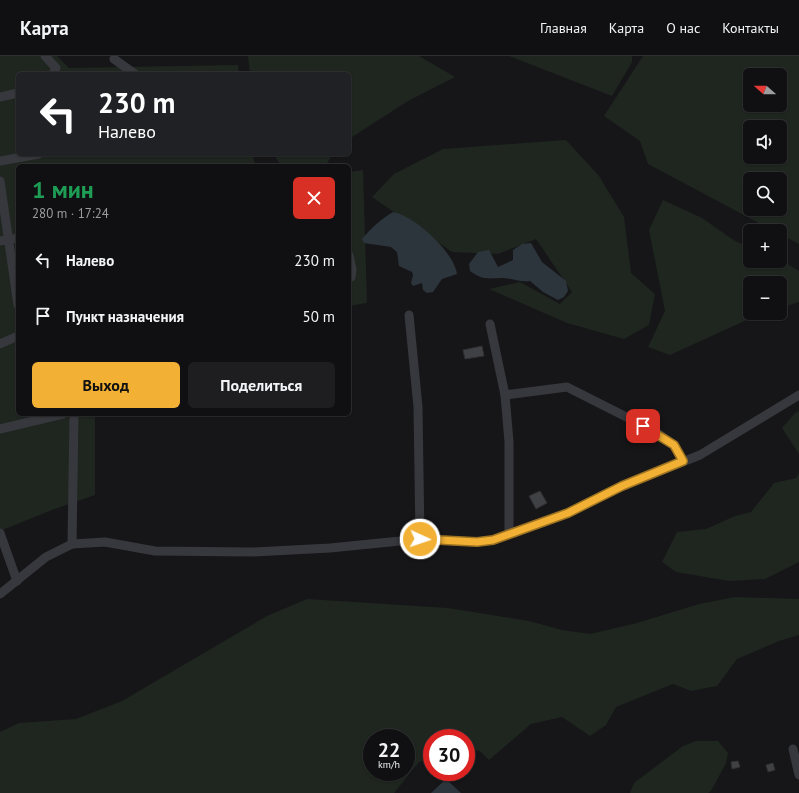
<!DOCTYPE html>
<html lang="ru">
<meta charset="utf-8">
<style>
:root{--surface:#101012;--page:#1e1e20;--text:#f1f3f6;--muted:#9c9d9f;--line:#303032;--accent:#f2b134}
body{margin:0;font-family:"PT Sans",sans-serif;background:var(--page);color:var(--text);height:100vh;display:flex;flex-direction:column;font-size:15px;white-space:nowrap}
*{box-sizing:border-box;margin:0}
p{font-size:13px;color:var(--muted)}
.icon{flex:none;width:22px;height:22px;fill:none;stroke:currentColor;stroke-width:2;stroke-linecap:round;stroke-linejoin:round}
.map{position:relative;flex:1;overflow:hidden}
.drawer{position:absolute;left:16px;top:108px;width:335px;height:252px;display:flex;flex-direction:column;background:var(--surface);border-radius:6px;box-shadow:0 1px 3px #0004,0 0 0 1px var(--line)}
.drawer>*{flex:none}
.hud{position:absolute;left:16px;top:16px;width:335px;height:84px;border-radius:6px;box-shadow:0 1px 3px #0004,0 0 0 1px var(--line);background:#202124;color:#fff;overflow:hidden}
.needle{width:26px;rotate:291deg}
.fabs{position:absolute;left:743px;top:12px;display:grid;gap:8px}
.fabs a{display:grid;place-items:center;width:44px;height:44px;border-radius:6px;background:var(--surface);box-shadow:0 1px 3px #0004,0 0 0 1px var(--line);font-size:20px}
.speed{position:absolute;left:363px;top:673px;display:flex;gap:8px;font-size:20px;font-weight:700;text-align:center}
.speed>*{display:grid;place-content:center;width:52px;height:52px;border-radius:50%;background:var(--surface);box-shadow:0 1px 3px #0004,0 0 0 1px var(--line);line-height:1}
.speed small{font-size:10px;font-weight:400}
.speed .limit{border:6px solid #d22;background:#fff;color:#111}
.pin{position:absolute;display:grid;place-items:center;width:34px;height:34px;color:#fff;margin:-17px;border-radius:8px;box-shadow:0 2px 6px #0006}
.me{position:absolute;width:44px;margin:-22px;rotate:93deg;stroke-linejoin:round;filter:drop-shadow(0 0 3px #0008)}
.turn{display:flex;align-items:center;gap:14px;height:84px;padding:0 16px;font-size:18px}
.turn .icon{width:52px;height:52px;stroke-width:2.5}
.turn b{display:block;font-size:28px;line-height:34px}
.round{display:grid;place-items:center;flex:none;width:42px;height:42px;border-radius:6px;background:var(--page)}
.summary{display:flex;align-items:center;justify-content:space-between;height:68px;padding:0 16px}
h1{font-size:24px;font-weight:600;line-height:30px;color:#1e9e55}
.button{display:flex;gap:8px;margin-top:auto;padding:8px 16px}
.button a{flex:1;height:46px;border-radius:6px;background:var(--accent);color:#111;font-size:16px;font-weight:600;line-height:46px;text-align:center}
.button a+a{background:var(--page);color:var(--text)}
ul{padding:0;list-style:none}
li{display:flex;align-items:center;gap:12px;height:56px;padding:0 16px}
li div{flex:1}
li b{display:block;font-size:15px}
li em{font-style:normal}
header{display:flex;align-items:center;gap:24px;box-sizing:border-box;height:56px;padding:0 20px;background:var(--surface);border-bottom:1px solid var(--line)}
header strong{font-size:19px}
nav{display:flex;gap:22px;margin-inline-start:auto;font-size:14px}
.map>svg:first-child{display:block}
.green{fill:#1e261f;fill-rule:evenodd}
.water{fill:#2c353c}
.building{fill:#404145;stroke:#303034}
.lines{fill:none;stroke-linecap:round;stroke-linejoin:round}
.street{stroke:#37383d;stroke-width:9}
.route-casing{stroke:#9d7322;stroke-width:10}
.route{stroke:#f2b134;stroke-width:7}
</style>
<header>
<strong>Карта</strong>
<nav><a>Главная</a><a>Карта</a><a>О нас</a><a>Контакты</a></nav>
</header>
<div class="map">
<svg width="799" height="737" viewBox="0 0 799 737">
<rect width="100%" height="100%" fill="#161618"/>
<g class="green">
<path d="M0 0H57L69 12 238 9 239 18H18V98H253L255 110H18V358H95V439L52 454 0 475Z"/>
<path d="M248 0H419L455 21 408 45 349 83V18H250Z"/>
<path d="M509 0H632V6L612 40Z"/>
<path d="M643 0H799V188L780 178V175H774L648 108 640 85 604 60ZM750 19H780V49H750ZM750 71H780V101H750ZM750 123H780V153H750Z"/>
<path d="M566 84 599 120 624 161 631 217 655 238 649 269 624 283 567 267 489 233 520 226 560 248 572 236 536 183 498 198 452 196 372 141 394 118 443 93Z"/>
<path d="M274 98H333L325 110H281Z"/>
<path d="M363 114 367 247 349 250V116Z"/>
<path d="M663 144 702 162 735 185 750 191V205H780V203L799 215V246L780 252V227H750V257H766L749 263 670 299 648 291 665 255 649 174Z"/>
<path d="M799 355V398L782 372 795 357Z"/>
<path d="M799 417V506L765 523 729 525 676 516 662 506 677 476 706 473 735 460 751 456 774 427 796 422Z"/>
<path d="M735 541 799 543V579L779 585 737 603 717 630 691 635 673 628 616 651 606 669 590 680 562 661 531 668 489 704 480 695 466 692V682H432V701L419 706 394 737H0V676L19 667 76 663 122 645 267 560 307 543 448 552 529 565 562 574 590 578 637 567 699 548ZM372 682H406V716H372Z"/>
<path d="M696 685H718L728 697 726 707 711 735 708 737H630L634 727 683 690Z"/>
</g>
<g class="water">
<path d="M393 156C415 160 454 196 457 218L442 223 433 236 427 237 423 234 422 227 413 230 411 227 413 219 412 216 399 210 397 196 391 191 364 187 362 183C371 172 381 163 393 156Z"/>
<path d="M531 187 542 206 566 225 568 235 564 241 558 244 543 236 530 225C519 226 514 223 504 222 489 222 483 225 470 215L469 208 478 196 489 194 498 211 513 204V194L522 188Z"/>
<path d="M446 723 461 737H431Z"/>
</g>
<g class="building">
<path d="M482 290 484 300 465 303 463 294Z"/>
<path d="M540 435 547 447 536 453 529 440Z"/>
<path d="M738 705 740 711 732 713 731 706Z"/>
<path d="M773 707 775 714 768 716 766 709Z"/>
</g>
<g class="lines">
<g class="street">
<path d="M45 0 56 12 53 18"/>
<path d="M114 3 135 18"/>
<path d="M0 41 18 37"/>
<path d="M0 105 39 98"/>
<path d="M0 125 18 249"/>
<path d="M0 185 18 182"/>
<path d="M349 199 352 214 351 221 349 222"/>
<path d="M409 259 418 351 420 483"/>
<path d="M490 268 505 339 509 386V478"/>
<path d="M0 288 18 280"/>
<path d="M505 339 567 331 656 376 674 389 683 405"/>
<path d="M0 373 63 358"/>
<path d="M0 477 17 525"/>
<path d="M72 488 74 358"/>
<path d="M0 538 46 501 72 488 105 486 155 495 252 496 330 492 420 483 477 486 493 484 568 457 622 430 700 399 799 339"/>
<path d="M793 693 799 719"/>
</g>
</g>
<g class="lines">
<g class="route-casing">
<path id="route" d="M420 483 477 486 493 484 568 457 622 430 683 405 674 389 643 370"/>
</g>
<use href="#route" class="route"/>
</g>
</svg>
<div class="fabs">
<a><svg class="needle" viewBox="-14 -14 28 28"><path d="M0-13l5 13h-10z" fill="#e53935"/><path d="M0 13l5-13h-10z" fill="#9c9d9f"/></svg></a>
<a><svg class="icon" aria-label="sound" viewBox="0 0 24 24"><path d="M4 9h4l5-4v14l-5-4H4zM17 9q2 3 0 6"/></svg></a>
<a><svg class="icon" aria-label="search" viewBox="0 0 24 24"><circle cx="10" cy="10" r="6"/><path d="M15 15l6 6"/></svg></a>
<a>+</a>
<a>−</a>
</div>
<div class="speed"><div>22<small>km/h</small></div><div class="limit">30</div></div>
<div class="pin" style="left:643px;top:370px;background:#d93025"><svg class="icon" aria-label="arrive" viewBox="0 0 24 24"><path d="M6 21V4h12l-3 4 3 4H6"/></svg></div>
<svg class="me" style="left:420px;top:483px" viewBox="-20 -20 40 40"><circle r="17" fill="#f2b134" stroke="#fff" stroke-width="3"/><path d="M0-11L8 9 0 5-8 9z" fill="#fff"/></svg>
<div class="hud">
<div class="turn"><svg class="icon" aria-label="left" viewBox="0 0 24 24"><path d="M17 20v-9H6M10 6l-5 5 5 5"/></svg><div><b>230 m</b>Налево</div></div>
</div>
<section class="drawer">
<div class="summary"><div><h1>1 мин</h1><p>280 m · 17:24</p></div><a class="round" style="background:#d93025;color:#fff"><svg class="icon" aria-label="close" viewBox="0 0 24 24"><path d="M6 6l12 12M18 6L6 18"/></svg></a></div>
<ul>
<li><svg class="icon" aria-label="left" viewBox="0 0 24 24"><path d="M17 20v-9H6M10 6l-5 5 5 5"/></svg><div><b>Налево</b></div><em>230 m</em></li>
<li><svg class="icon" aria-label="arrive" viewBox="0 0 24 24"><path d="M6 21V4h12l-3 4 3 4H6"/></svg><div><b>Пункт назначения</b></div><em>50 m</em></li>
</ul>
<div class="button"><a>Выход</a><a>Поделиться</a></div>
</section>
</div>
